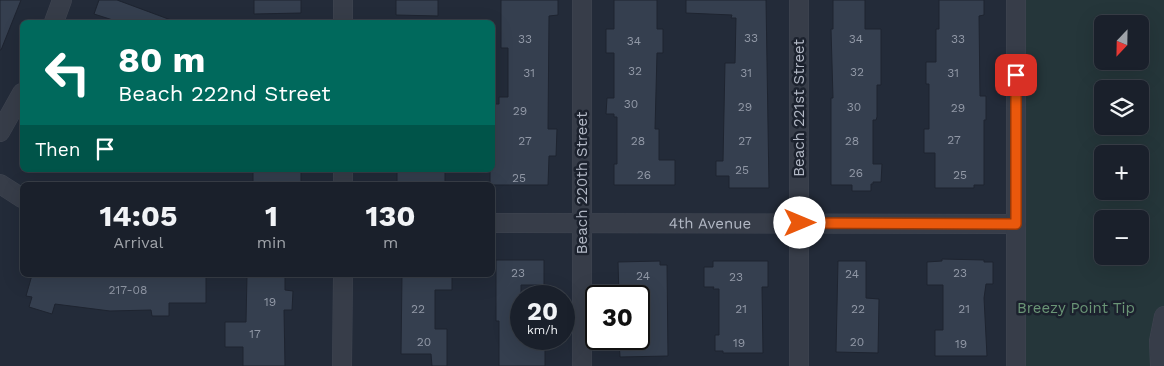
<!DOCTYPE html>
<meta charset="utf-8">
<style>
:root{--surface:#1a202b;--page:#232833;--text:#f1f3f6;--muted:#9fa3a9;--line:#383e47}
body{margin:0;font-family:"Work Sans",sans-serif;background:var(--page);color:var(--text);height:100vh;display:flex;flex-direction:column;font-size:19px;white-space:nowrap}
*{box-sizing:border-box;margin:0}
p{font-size:16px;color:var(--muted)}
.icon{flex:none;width:28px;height:28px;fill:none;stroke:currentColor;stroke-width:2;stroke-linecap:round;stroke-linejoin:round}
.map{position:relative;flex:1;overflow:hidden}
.panel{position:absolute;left:20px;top:182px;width:475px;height:95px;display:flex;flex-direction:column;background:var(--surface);border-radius:8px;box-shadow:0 5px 20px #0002,0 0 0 1px var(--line)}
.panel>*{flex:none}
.banner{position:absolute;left:20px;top:20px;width:475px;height:152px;border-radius:8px;box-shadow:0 5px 20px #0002,0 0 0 1px var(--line);background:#00695c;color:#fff;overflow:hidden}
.needle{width:32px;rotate:202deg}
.fabs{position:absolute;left:1094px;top:15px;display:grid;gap:10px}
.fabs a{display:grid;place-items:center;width:55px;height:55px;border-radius:8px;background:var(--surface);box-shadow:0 5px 20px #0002,0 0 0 1px var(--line);font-size:25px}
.speed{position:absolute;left:510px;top:285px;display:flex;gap:10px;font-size:25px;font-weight:700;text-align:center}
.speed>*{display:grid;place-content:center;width:65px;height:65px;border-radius:50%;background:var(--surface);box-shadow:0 5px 20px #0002,0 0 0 1px var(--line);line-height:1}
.speed small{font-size:12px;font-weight:400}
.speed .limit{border:2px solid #111;border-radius:8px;background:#fff;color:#111}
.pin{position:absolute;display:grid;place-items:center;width:42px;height:42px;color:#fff;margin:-21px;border-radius:10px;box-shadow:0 2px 8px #0006}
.me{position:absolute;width:55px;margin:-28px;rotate:90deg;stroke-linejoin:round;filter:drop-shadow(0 0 4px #0008)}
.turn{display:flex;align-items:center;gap:18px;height:105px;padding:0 15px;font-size:22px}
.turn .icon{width:65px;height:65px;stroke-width:2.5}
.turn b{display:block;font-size:35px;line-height:42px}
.then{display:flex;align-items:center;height:48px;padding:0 15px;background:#0003;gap:10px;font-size:19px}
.eta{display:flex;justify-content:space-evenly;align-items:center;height:85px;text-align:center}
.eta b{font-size:30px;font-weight:700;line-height:35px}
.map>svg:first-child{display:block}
.green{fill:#25363a;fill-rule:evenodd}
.building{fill:#353f4f;stroke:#1e2430}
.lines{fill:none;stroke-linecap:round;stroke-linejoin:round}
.minor-casing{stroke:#404652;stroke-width:20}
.minor{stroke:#373d49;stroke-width:19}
.route-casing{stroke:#983908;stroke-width:12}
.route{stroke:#ea580c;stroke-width:9}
.labels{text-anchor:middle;stroke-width:5;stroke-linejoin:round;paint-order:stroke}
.number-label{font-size:12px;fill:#9198a6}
.street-label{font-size:15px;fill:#b2b8c5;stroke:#1c222e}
.park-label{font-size:15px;fill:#6a9576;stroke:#1c222e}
</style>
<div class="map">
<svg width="1164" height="366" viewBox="0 0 1164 366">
<rect width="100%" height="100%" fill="#232b39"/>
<path class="green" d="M1019 0H1164V366H1018ZM1102 24H1140V61H1102ZM1102 89H1140V126H1102ZM1102 154H1140V191H1102ZM1102 219H1140V256H1102Z"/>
<g class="building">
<path d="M0 0H21L1 50H0Z"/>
<path d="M99 0H117L171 20 170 22H119L94 14Z"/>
<path d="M254 0H301V13L254 14Z"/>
<path d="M396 0H438V16L396 15Z"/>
<path d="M501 0H558V15L549 16 548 129H557L556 156H549L548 185H490V170H492V104H499V97H508V48H501Z"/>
<path d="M614 0H657V29H663V53H657L655 129H659V160H675V185H614V164H617V117H614V114H606L607 98H614V53H606V29H614Z"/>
<path d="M686 0H766L769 188H729V176H716V161H723L725 63H735L736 18H731L732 15 686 13Z"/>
<path d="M833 0H865V29H881V85H877V117L876 120H873V164H882L881 182H873V184H871V191H852V185H831V98H833L831 29H833Z"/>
<path d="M939 0H984V15L979 16 980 96H986V120H984V185H974V188H935V153H924V129H929V84H926V62H936V29H939Z"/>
<rect x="253" y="170" width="48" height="14"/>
<rect x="397" y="170" width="48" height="15"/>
<path d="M942 259 984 260V262H993V284H986L984 298 987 356H935V330H943V285H927V262L942 261Z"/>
<path d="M496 260H544V285H521V339H545V366H499V321H496Z"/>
<path d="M660 261V265H667L668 356 620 357 619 339H639V296H619L618 262Z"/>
<path d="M713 261H768V287H762L763 353H723V351H715V335H719V289H713L714 287H704V267H713Z"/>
<path d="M838 261H866V298L879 299 878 353 836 352Z"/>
<path d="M32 275H206V303H169V316H152L151 310 110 311 55 304 52 314 29 307 32 297 26 296Z"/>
<path d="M247 275H285V290L293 291 292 310H284L285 366H243V347H225V322H246Z"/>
<path d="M402 275H452V290H435V329H447V366H432L431 354H401Z"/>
</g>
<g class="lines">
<g class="minor-casing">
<g id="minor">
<path d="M582 0V366"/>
<path d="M54 22 62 0"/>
<path d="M343 22V0"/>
<path d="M0 132 22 93"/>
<path d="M0 184 22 198"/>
<path d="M343 185V170"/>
<path id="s1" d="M492 223 1016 224"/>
<path d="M342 366 343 275"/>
<path d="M799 366V0"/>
<path d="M1016 366V0"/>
<path d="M1160 366 1159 341 1164 316"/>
</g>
</g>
<use href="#minor" class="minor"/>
</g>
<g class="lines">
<g class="route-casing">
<path id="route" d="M800 223 1016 224V75"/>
</g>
<use href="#route" class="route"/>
</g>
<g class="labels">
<g class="number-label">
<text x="751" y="42">33</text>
<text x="525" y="43">33</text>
<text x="856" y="43">34</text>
<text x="958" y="43">33</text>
<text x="634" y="45">34</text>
<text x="635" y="75">32</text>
<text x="857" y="76">32</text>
<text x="529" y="77">31</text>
<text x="746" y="77">31</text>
<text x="953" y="77">31</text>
<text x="631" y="108">30</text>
<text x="745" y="111">29</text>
<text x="854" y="111">30</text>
<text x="958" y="112">29</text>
<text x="520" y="115">29</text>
<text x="954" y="144">27</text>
<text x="525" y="145">27</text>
<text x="638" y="145">28</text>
<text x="745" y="145">27</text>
<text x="852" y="145">28</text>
<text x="742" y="174">25</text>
<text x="856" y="177">26</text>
<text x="644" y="179">26</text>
<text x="960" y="179">25</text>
<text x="519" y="182">25</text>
<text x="518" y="277">23</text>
<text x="960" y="277">23</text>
<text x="852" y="278">24</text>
<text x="643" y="280">24</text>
<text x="736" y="281">23</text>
<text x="128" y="294">217-08</text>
<text x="270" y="306">19</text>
<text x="418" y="313">22</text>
<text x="741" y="313">21</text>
<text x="858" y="313">22</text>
<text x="964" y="313">21</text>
<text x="255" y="338">17</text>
<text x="424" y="346">20</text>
<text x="857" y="346">20</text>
<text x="739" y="347">19</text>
<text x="961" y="348">19</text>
</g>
<g class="street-label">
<text transform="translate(799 108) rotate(-90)" y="5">Beach 221st Street</text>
<text transform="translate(582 183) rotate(-90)" y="5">Beach 220th Street</text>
<text dy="5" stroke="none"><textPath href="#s1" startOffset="218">4th Avenue</textPath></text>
</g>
<g class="park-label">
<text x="1076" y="313">Breezy Point Tip</text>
</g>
</g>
</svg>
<div class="fabs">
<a><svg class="needle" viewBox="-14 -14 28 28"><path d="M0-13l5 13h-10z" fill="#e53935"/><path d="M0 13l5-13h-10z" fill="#9fa3a9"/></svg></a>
<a><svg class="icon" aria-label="layers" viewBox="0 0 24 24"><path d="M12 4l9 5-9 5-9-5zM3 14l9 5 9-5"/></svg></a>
<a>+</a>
<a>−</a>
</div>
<div class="speed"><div>20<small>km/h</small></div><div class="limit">30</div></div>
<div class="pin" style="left:1016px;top:75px;background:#d93025"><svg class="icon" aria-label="arrive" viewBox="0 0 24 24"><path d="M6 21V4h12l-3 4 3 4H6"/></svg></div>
<svg class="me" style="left:800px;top:223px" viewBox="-20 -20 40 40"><circle r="19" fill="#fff"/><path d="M0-13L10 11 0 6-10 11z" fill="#ea580c"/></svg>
<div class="banner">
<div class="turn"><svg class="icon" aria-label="left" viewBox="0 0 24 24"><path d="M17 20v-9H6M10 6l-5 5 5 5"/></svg><div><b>80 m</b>Beach 222nd Street</div></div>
<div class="then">Then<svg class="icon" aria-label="arrive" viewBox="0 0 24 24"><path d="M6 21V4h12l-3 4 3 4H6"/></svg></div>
</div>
<section class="panel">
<div class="eta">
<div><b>14:05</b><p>Arrival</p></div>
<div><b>1</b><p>min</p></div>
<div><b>130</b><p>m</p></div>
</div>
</section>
</div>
